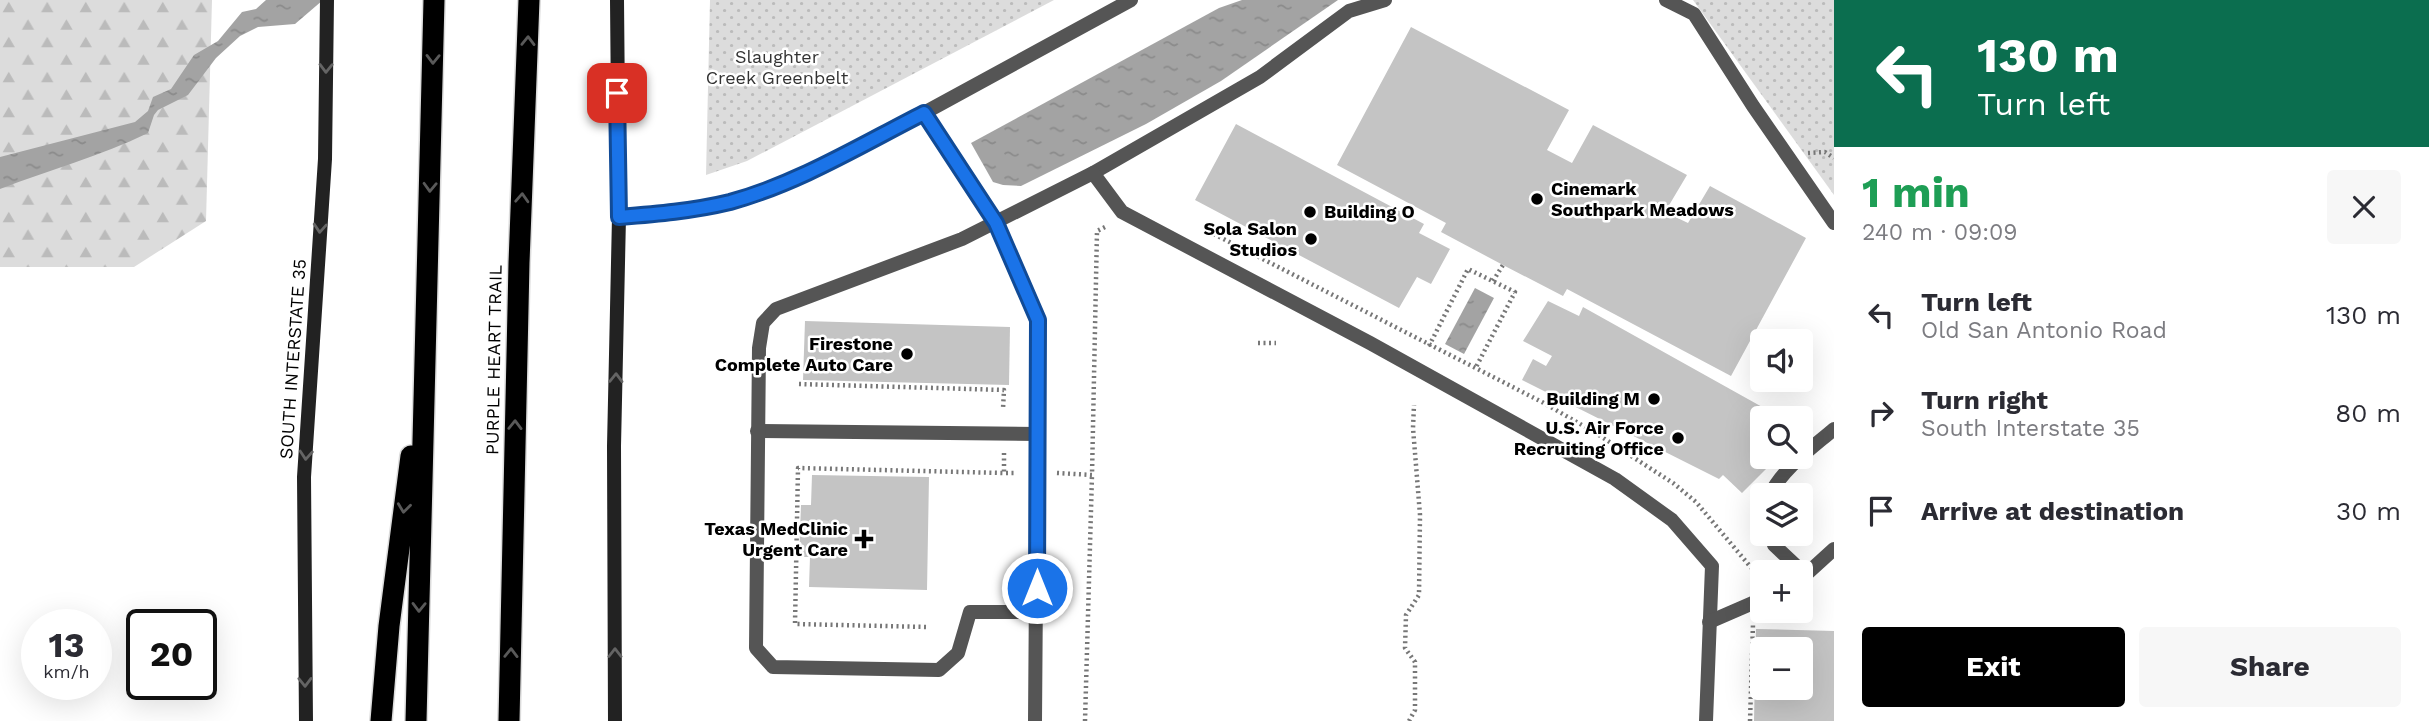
<!DOCTYPE html>
<meta charset="utf-8">
<style>
:root{--surface:#fff;--page:#f7f7f7;--text:#2b2b33;--muted:#7c7c81;--accent:#000}
body{margin:0;font-family:"Work Sans",sans-serif;background:var(--page);color:var(--text);height:100vh;display:flex;flex-direction:column;font-size:26px;white-space:nowrap}
*{box-sizing:border-box;margin:0}
p{font-size:23px;color:var(--muted)}
.icon{flex:none;width:38px;height:38px;fill:none;stroke:currentColor;stroke-width:2;stroke-linecap:round;stroke-linejoin:round}
.map{position:relative;flex:1;overflow:hidden}
.drawer{display:flex;flex-direction:column;background:var(--surface);width:595px}
.drawer>*{flex:none}
.hud{background:#0b6e4f;color:#fff;overflow:hidden}
.controls{position:absolute;left:1750px;top:329px;display:grid;gap:14px}
.controls a{display:grid;place-items:center;width:63px;height:63px;border-radius:7px;background:var(--surface);box-shadow:0 7px 28px #0002;font-size:35px}
.speed{position:absolute;left:21px;top:609px;display:flex;gap:14px;font-size:35px;font-weight:700;text-align:center}
.speed>*{display:grid;place-content:center;width:91px;height:91px;border-radius:50%;background:var(--surface);box-shadow:0 7px 28px #0002;line-height:1}
.speed small{font-size:18px;font-weight:400}
.speed .limit{border:4px solid #111;border-radius:10px;background:#fff;color:#111}
.pin{position:absolute;display:grid;place-items:center;width:60px;height:60px;color:#fff;margin:-30px;border-radius:14px;box-shadow:0 4px 10px #0006}
.me{position:absolute;width:77px;margin:-38px;rotate:0deg;stroke-linejoin:round;filter:drop-shadow(0 0 5px #0008)}
.turn{display:flex;align-items:center;gap:24px;height:147px;padding:0 28px;font-size:32px}
.turn .icon{width:91px;height:91px;stroke-width:2.5}
.turn b{display:block;font-size:49px;line-height:60px}
.round{display:grid;place-items:center;flex:none;width:74px;height:74px;border-radius:7px;background:var(--page)}
.head{display:flex;align-items:center;justify-content:space-between;height:119px;padding:0 28px}
h1{font-size:42px;font-weight:700;line-height:52px;color:#1e9e55}
.primary-button{display:flex;gap:14px;margin-top:auto;padding:14px 28px}
.primary-button a{flex:1;height:80px;border-radius:7px;background:var(--accent);color:#fff;font-size:28px;font-weight:700;line-height:80px;text-align:center}
.primary-button a+a{background:var(--page);color:var(--text)}
ul{padding:0;list-style:none}
li{display:flex;align-items:center;gap:21px;height:98px;padding:0 28px}
li div{flex:1}
li b{display:block;font-size:26px}
li em{font-style:normal}
main{display:flex;flex:1;min-height:0}
.map>svg:first-child{display:block}
.forest{fill:url(#forest-firs)}
.park{fill:url(#park-dots)}
.water{fill:url(#water-ripples)}
.building{fill:#c4c4c4;fill-rule:evenodd}
.lines{fill:none;stroke-linecap:round;stroke-linejoin:round}
.motorway-casing{stroke:#dbdbdb;stroke-width:24}
.path{stroke:#777;stroke-width:4.5;stroke-dasharray:2 3.5;stroke-linecap:butt}
.service{stroke:#555;stroke-width:14}
.tertiary{stroke:#555;stroke-width:14}
.secondary{stroke:#222;stroke-width:14}
.motorway{stroke:#000;stroke-width:21}
.oneway{stroke:#595959}
.oneway2{stroke:#646464}
.route-casing{stroke:#114b97;stroke-width:18}
.route{stroke:#1a73e8;stroke-width:12}
.poi-dot{fill:#000;stroke:#fff;stroke-width:2.5}
.labels{text-anchor:middle;stroke-width:5;stroke-linejoin:round;paint-order:stroke}
.park-label{font-size:18px;fill:#333;stroke:#fff}
.poi-label{font-size:18px;font-weight:bold;fill:#000;stroke:#fff;text-anchor:end}
.street-label{font-size:18px;fill:#000;stroke:#fff}
</style>
<main>
<div class="map">
<svg width="1834" height="721" viewBox="0 0 1834 721">
<defs>
<pattern id="forest-firs" width="22" height="20" patternUnits="userSpaceOnUse" patternTransform="scale(1.75)"><rect width="22" height="20" fill="#dcdcdc"/><path d="M5 1l3.5 6h-7zM16 11l3.5 6h-7z" fill="#bbb"/></pattern>
<pattern id="park-dots" width="8" height="8" patternUnits="userSpaceOnUse" patternTransform="scale(1.75)"><rect width="8" height="8" fill="#dcdcdc"/><path d="M2 2h.1M6 6h.1" fill="none" stroke="#bbb" stroke-width="1.8" stroke-linecap="round"/></pattern>
<pattern id="water-ripples" width="26" height="14" patternUnits="userSpaceOnUse" patternTransform="scale(1.75)"><rect width="26" height="14" fill="#a3a3a3"/><path d="M2 4q2-2 4 0t4 0M15 11q2-2 4 0t4 0" fill="none" stroke="#8b8b8b"/></pattern>
</defs>
<rect width="100%" height="100%" fill="#fff"/>
<path class="forest" d="M0 0H212L206 221 134 267H0Z"/>
<g class="park">
<path d="M710 0H1054L747 161 706 175Z"/>
<path d="M1693 0H1834V195Z"/>
</g>
<g class="water">
<path d="M266 0H323L295 24 258 27 240 36 216 58 188 95 158 110 154 115 148 133C101 156 49 170 0 189V157L135 122 148 111 153 97 171 89 194 55 218 41 242 12 256 9Z"/>
<path d="M1242 0H1338L1221 81 1146 124 1021 186 1003 185 993 182 971 143 1219 8Z"/>
<path d="M1475 288 1494 298 1464 354 1445 344Z"/>
</g>
<g class="building">
<path d="M1411 27 1569 110 1547 150 1572 163 1593 125 1687 175 1665 212 1688 223 1710 186 1806 238 1731 376 1567 289 1563 296 1503 265 1441 232 1446 223 1337 165Z"/>
<path d="M1236 124 1424 224 1419 233 1450 249 1431 284 1417 277 1399 308 1195 200Z"/>
<path d="M1548 301 1579 316 1583 307 1764 408 1774 418H1762V457H1778L1742 493 1723 475 1719 479 1522 380 1533 359 1546 366 1552 356 1523 341Z"/>
<path d="M805 321 1010 327 1009 385 803 380Z"/>
<path d="M812 475 929 477 927 590 809 587 810 557H799L801 505H811Z"/>
<path d="M1756 629 1834 631V721H1754ZM1762 649H1801V688H1762Z"/>
</g>
<g class="lines">
<g class="motorway-casing">
<g id="motorway">
<path d="M381 721 389 626 411 456"/>
<path d="M416 721 434 0"/>
<path d="M509 721 519 263 529 0"/>
</g>
</g>
<g class="path">
<path d="M1808 153 1825 152 1834 158"/>
<path d="M1204 229 1542 402 1594 432 1673 483 1696 502 1754 571 1755 580"/>
<path d="M1493 281 1503 265"/>
<path d="M1258 343H1276"/>
<path d="M1429 346 1468 269 1515 292 1475 369"/>
<path d="M799 384 1004 390 1003 409"/>
<path d="M1004 453V473H1015"/>
<path d="M1057 473 1092 475 1097 231 1105 227"/>
<path d="M926 627 795 624 798 468 1004 473"/>
<path d="M1085 721 1092 475"/>
<path d="M1409 721 1415 710V662L1405 648 1406 615 1419 595 1420 515 1413 428 1414 405"/>
<path d="M1750 721 1753 624"/>
</g>
<g class="service">
<path d="M1666 0 1694 14 1753 106 1834 223"/>
<path d="M924 113 996 223 1038 320 1035 721"/>
<path d="M1093 173 1260 77 1349 11 1385 0"/>
<path d="M757 431 1037 434"/>
<path d="M1770 495C1782 469 1812 448 1834 429"/>
<path d="M1771 534 1774 545 1806 575"/>
<path d="M1801 579 1834 549"/>
<path d="M1036 612H970L958 653 939 670 773 667 756 648 759 348 763 323 776 309 962 239 1093 173 1122 212 1370 343 1615 479 1672 520 1712 566 1706 721"/>
<path d="M1709 622 1762 599"/>
</g>
<path class="tertiary" d="M619 217 673 213 730 202 798 178 924 113 1131 0"/>
<g class="secondary">
<path d="M306 721 304 477 325 159 327 0"/>
<path d="M615 721 614 446 619 217 617 0"/>
</g>
<use href="#motorway" class="motorway"/>
</g>
<defs><path id="oneway-chevron" d="M-2-3.5L2.5 0L-2 3.5" fill="none" stroke-width="1.6" stroke-linecap="round" stroke-linejoin="round" transform="scale(1.75)"/></defs>
<g class="oneway">
<use href="#oneway-chevron" transform="translate(528 41) rotate(-89)"/>
<use href="#oneway-chevron" transform="translate(433 59) rotate(91)"/>
<use href="#oneway-chevron" transform="translate(430 187) rotate(92)"/>
<use href="#oneway-chevron" transform="translate(522 198) rotate(-87)"/>
<use href="#oneway-chevron" transform="translate(515 425) rotate(-89)"/>
<use href="#oneway-chevron" transform="translate(404 508) rotate(97)"/>
<use href="#oneway-chevron" transform="translate(419 607) rotate(91)"/>
<use href="#oneway-chevron" transform="translate(511 653) rotate(-89)"/>
</g>
<g class="oneway2">
<use href="#oneway-chevron" transform="translate(326 68) rotate(91)"/>
<use href="#oneway-chevron" transform="translate(320 228) rotate(94)"/>
<use href="#oneway-chevron" transform="translate(616 378) rotate(-89)"/>
<use href="#oneway-chevron" transform="translate(306 455) rotate(94)"/>
<use href="#oneway-chevron" transform="translate(615 653) rotate(-90)"/>
<use href="#oneway-chevron" transform="translate(305 682) rotate(89)"/>
</g>
<g class="lines">
<g class="route-casing">
<path id="route" d="M617 93 619 217C656 214 693 211 730 202 799 183 861 145 924 113L996 223 1038 320 1037 588"/>
</g>
<use href="#route" class="route"/>
</g>
<g class="poi-dot">
<circle cx="1537" cy="199" r="7"/>
<circle cx="1310" cy="212" r="7"/>
<circle cx="1311" cy="239" r="7"/>
<circle cx="907" cy="354" r="7"/>
<circle cx="1654" cy="399" r="7"/>
<circle cx="1678" cy="438" r="7"/>
<path d="M860.5 528.5h7v7h7v7h-7v7h-7v-7h-7v-7h7z"/>
</g>
<g class="labels">
<g class="park-label">
<text x="777" y="63">Slaughter<tspan x="777" dy="21">Creek Greenbelt</tspan></text>
</g>
<g class="poi-label">
<text x="1551" y="195" text-anchor="start">Cinemark<tspan x="1551" dy="21">Southpark Meadows</tspan></text>
<text x="1324" y="218" text-anchor="start">Building O</text>
<text x="1297" y="235">Sola Salon<tspan x="1297" dy="21">Studios</tspan></text>
<text x="893" y="350">Firestone<tspan x="893" dy="21">Complete Auto Care</tspan></text>
<text x="1640" y="405">Building M</text>
<text x="1664" y="434">U.S. Air Force<tspan x="1664" dy="21">Recruiting Office</tspan></text>
<text x="848" y="535">Texas MedClinic<tspan x="848" dy="21">Urgent Care</tspan></text>
</g>
<g class="street-label">
<text transform="translate(293 359) rotate(-86)" y="6">SOUTH INTERSTATE 35</text>
<text transform="translate(494 360) rotate(-89)" y="6">PURPLE HEART TRAIL</text>
</g>
</g>
</svg>
<div class="controls">
<a><svg class="icon" aria-label="sound" viewBox="0 0 24 24"><path d="M4 9h4l5-4v14l-5-4H4zM17 9q2 3 0 6"/></svg></a>
<a><svg class="icon" aria-label="search" viewBox="0 0 24 24"><circle cx="10" cy="10" r="6"/><path d="M15 15l6 6"/></svg></a>
<a><svg class="icon" aria-label="layers" viewBox="0 0 24 24"><path d="M12 4l9 5-9 5-9-5zM3 14l9 5 9-5"/></svg></a>
<a>+</a>
<a>−</a>
</div>
<div class="speed"><div>13<small>km/h</small></div><div class="limit">20</div></div>
<div class="pin" style="left:617px;top:93px;background:#d93025"><svg class="icon" aria-label="arrive" viewBox="0 0 24 24"><path d="M6 21V4h12l-3 4 3 4H6"/></svg></div>
<svg class="me" style="left:1037px;top:588px" viewBox="-20 -20 40 40"><circle r="17" fill="#1a73e8" stroke="#fff" stroke-width="3"/><path d="M0-11L8 9 0 5-8 9z" fill="#fff"/></svg>
</div>
<section class="drawer">
<div class="hud">
<div class="turn"><svg class="icon" aria-label="left" viewBox="0 0 24 24"><path d="M17 20v-9H6M10 6l-5 5 5 5"/></svg><div><b>130 m</b>Turn left</div></div>
</div>
<div class="head"><div><h1>1 min</h1><p>240 m · 09:09</p></div><a class="round"><svg class="icon" aria-label="close" viewBox="0 0 24 24"><path d="M6 6l12 12M18 6L6 18"/></svg></a></div>
<ul>
<li><svg class="icon" aria-label="left" viewBox="0 0 24 24"><path d="M17 20v-9H6M10 6l-5 5 5 5"/></svg><div><b>Turn left</b><p>Old San Antonio Road</p></div><em>130 m</em></li>
<li><svg class="icon" aria-label="right" viewBox="0 0 24 24"><path d="M7 20v-9h11M14 6l5 5-5 5"/></svg><div><b>Turn right</b><p>South Interstate 35</p></div><em>80 m</em></li>
<li><svg class="icon" aria-label="arrive" viewBox="0 0 24 24"><path d="M6 21V4h12l-3 4 3 4H6"/></svg><div><b>Arrive at destination</b></div><em>30 m</em></li>
</ul>
<div class="primary-button"><a>Exit</a><a>Share</a></div>
</section>
</main>
